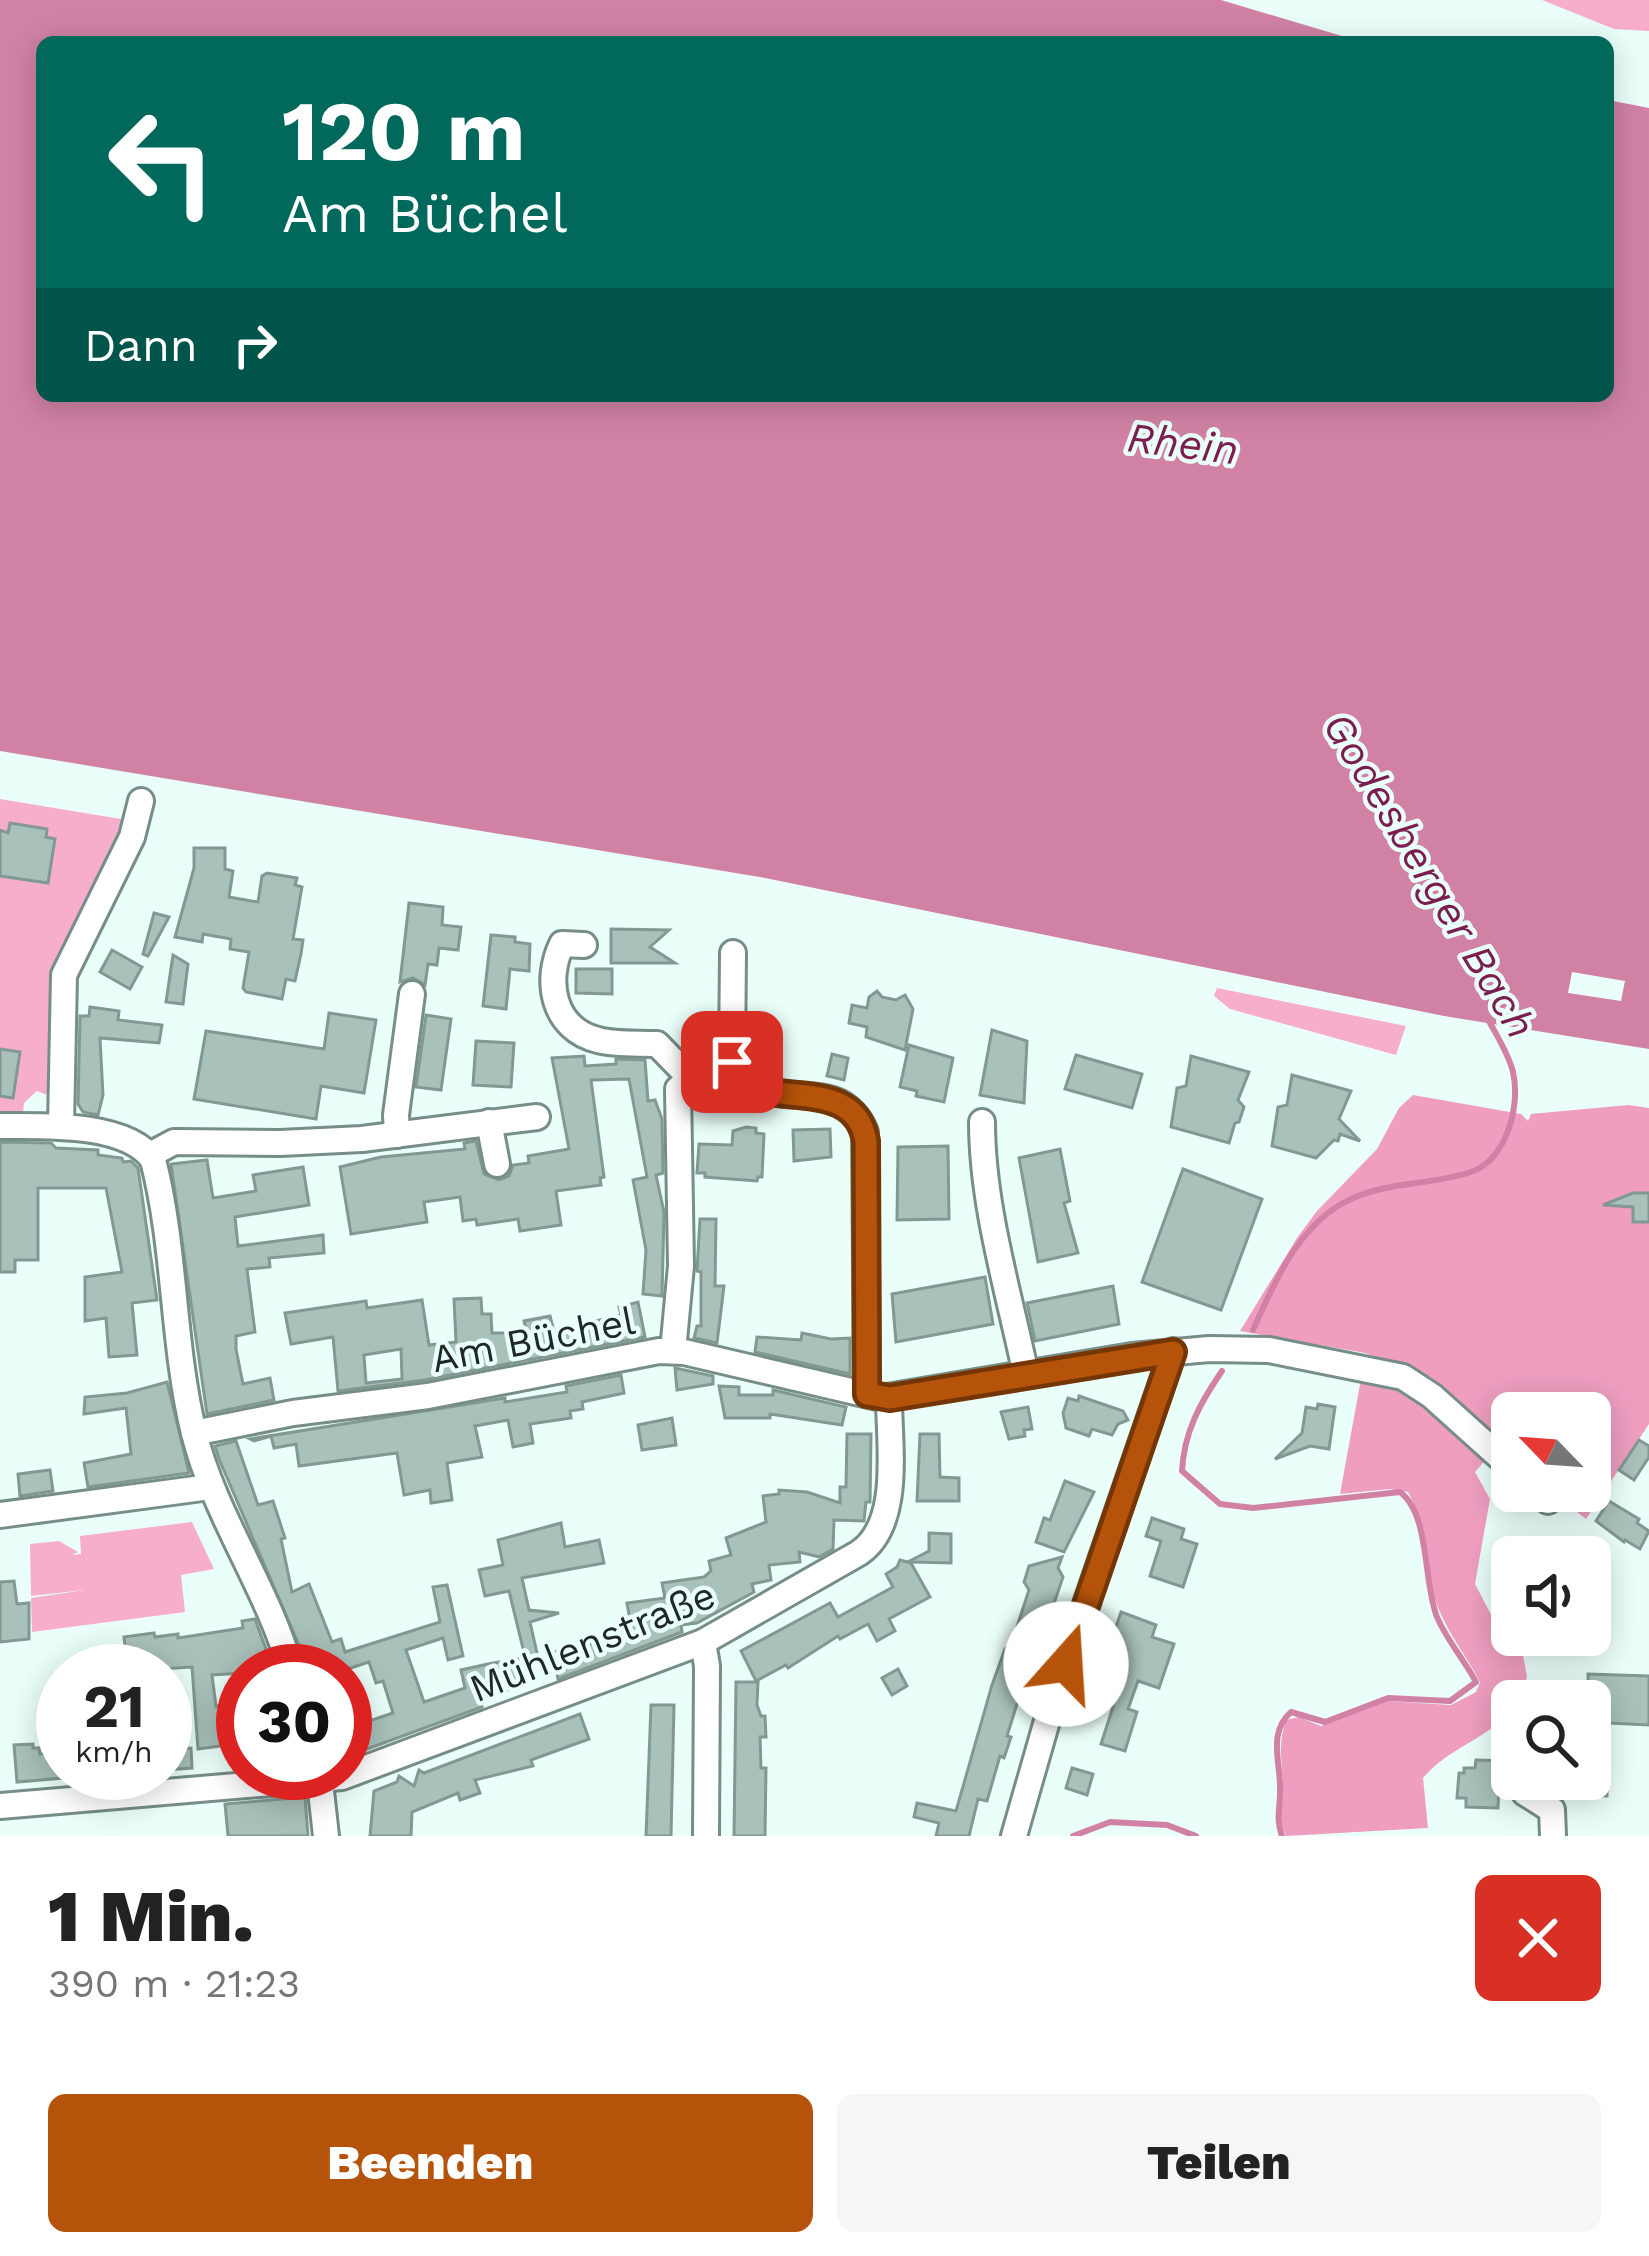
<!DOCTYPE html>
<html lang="de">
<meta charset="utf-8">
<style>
:root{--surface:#fff;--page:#f6f6f6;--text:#222;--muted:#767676;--accent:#b45309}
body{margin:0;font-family:"Work Sans",sans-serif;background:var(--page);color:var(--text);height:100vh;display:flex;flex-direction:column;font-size:45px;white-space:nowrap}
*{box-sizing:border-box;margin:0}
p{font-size:39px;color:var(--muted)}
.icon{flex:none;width:66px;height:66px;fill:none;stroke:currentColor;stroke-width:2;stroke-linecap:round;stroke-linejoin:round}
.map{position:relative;height:1836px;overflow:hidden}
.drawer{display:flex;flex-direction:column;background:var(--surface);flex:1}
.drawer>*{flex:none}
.hud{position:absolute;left:36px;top:36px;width:1578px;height:366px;border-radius:18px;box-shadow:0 6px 30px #0003;background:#00695c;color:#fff;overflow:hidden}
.needle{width:78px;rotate:295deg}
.buttons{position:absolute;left:1491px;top:1392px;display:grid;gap:24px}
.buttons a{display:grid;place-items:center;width:120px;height:120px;border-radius:18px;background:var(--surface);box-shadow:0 6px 30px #0003;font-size:60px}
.speed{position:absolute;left:36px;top:1644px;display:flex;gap:24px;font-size:60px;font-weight:700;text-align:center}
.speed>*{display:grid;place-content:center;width:156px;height:156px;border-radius:50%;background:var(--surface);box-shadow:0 6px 30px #0003;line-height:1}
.speed small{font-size:30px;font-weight:400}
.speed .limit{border:18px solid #d22;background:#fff;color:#111}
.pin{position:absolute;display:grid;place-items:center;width:102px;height:102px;color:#fff;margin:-51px;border-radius:24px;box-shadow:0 6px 18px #0006}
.me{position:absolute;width:132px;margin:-66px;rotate:19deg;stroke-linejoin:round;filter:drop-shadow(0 0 9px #0008)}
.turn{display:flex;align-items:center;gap:42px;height:252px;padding:0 48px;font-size:54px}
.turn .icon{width:156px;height:156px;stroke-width:2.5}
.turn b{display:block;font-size:84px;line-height:102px}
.then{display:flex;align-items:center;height:114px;padding:0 48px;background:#0003;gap:24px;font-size:45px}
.round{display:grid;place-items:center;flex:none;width:126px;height:126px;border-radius:18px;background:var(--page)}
.headline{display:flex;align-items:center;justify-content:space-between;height:204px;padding:0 48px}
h1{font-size:72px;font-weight:800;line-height:90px}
.button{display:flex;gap:24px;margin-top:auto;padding:24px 48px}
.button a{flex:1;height:138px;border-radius:18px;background:var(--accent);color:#fff;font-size:48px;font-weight:800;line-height:138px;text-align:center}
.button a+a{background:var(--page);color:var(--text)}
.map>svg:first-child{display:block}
.green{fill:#f7aecc}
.forest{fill:#ef9ec0}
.water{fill:#d182a4}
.pier{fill:#ebfffa}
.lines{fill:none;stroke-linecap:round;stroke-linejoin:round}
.stream{stroke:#d182a4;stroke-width:6}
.building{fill:#a9c1bb;stroke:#829893;stroke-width:3;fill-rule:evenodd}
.minor-casing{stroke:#768d88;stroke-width:30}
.minor{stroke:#fff;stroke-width:24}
.route-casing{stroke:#753606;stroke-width:30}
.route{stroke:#b45309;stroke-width:21}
.labels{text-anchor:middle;stroke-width:9;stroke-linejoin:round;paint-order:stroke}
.street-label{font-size:39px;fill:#202927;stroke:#ebfffa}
.water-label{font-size:42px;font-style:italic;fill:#7b1e4f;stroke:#ebfffa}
</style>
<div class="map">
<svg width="1649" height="1836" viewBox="0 0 1649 1836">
<rect width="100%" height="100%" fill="#ebfffa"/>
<g class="green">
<path d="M1542 0H1649V31L1614 29Z"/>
<path d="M0 799 121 819 124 829 51 970 47 1095 37 1091 24 1103 23 1113H0Z"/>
<path d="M1217 988 1406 1026 1396 1055 1230 1009 1214 996Z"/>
<path d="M192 1522 214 1569 181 1575 185 1612 32 1632 31 1598 85 1590 31 1596 30 1544 59 1541 78 1552 72 1555 81 1554 80 1536Z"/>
</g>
<g class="forest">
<path d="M1413 1095 1521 1114 1528 1121 1531 1114 1628 1105 1649 1108V1424L1586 1519 1550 1491H1590V1413H1512V1460L1416 1372 1365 1353 1240 1331 1297 1238 1317 1211 1377 1149 1399 1108Z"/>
<path d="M1363 1368 1407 1383 1488 1457 1475 1472 1490 1499 1475 1584 1496 1624 1523 1655 1527 1677 1518 1701H1512V1709C1487 1740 1449 1747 1423 1778L1428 1828 1286 1836 1278 1816C1291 1787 1273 1756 1286 1720L1299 1717 1321 1726 1387 1701 1451 1705 1476 1692 1480 1682C1466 1655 1444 1628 1434 1597 1424 1562 1427 1525 1408 1492L1390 1489 1340 1494Z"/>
</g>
<path class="water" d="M0 0H1221L1362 42H42V396H1608V100L1649 108V1049L1444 1016 765 878 0 751Z"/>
<path class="pier" d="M1572 972 1625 981 1621 1001 1568 993Z"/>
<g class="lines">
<g class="stream">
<path d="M1253 1330C1274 1283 1297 1229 1343 1203 1383 1181 1426 1186 1468 1173 1506 1162 1521 1107 1513 1072 1509 1055 1497 1036 1489 1021"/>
<path d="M1222 1371C1200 1403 1184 1432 1182 1471L1220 1504 1253 1508 1400 1492C1430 1514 1423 1582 1437 1617 1446 1639 1465 1661 1476 1682L1450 1701 1388 1698 1325 1722 1291 1712C1268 1732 1280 1761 1280 1787 1281 1806 1275 1817 1282 1836"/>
<path d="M1073 1836 1110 1822 1167 1825 1196 1836"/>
</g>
</g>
<g class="building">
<path d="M10 823 47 829 46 837 55 839 48 883 0 876V830L8 833Z"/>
<path d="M194 848H225V869L233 871 229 897 258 902 262 876 267 873 297 878 295 885 302 887 293 939 303 940 301 954 295 981 286 979 282 999 246 992 243 988 249 952 230 949 231 939 203 934 202 942 175 937 194 868Z"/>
<path d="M409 903 443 907 442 925 461 927 458 950 439 948 437 965 428 964 425 985 413 978 400 982Z"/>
<path d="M154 913 169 917 148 956 143 954Z"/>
<path d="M611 929 669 930 650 947 675 963H611Z"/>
<path d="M491 935 515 937V942L530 944 529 971 510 969 506 1009 483 1006Z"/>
<path d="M112 950 142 967 130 989 100 972Z"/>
<path d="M173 955 188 964 183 1004 166 1002Z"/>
<path d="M576 969H612V994L576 993Z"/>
<path d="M877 991 882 997 896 1000 905 995 913 1009 905 1050 866 1037 867 1027 849 1023 852 1005 867 1008 869 997Z"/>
<path d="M90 1007 119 1011 118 1020 162 1025 159 1043 100 1038 103 1095 98 1115 83 1112 78 1104 80 1016H89Z"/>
<path d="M329 1013 376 1020 364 1093 321 1086 316 1119 194 1099 206 1031 324 1049Z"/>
<path d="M426 1015 451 1019 441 1090 416 1087Z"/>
<path d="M992 1030 1027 1041 1024 1103 980 1095Z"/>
<path d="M476 1041 514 1043 511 1087 473 1085Z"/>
<path d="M909 1045 953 1058 944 1102 916 1096 917 1091 900 1087Z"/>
<path d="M0 1049 20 1052 13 1098 0 1096Z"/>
<path d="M832 1054 848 1058 844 1080 827 1076Z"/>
<path d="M1076 1055 1142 1074 1132 1108 1065 1089Z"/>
<path d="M584 1056 585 1066 616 1064V1059L645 1060 648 1101 655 1100 662 1119 663 1173 656 1175 664 1212 662 1296 643 1294 646 1250 633 1180 647 1177 629 1079 591 1080 604 1177 600 1178 601 1185 556 1191 561 1225 520 1231 518 1219 477 1225 476 1219 463 1221 460 1197 424 1202 427 1222 351 1234 340 1167 381 1157 465 1149 464 1143 476 1141 484 1174 499 1180 509 1176 513 1165 529 1163 528 1156 569 1149 552 1058Z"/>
<path d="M1191 1056 1249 1072 1238 1100 1244 1107 1239 1122 1235 1123 1229 1143 1171 1127 1177 1088 1186 1086Z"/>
<path d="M1292 1075 1351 1091 1339 1119 1360 1141 1340 1134 1338 1141 1334 1140 1316 1158 1272 1146 1278 1107 1287 1105Z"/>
<path d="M746 1127 756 1128V1133L764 1134 762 1177H758L757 1181 705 1177V1173H697L699 1144 732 1145 733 1131Z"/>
<path d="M830 1129 831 1157 794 1161 793 1130Z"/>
<path d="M0 1142 51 1143 56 1148 98 1150V1155L122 1158 123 1162 131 1161 138 1168 157 1300 132 1303 137 1355 109 1357 106 1318 85 1321V1277L122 1272 106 1188H38V1260H15V1272H0Z"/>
<path d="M948 1146 949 1219 897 1220 898 1147Z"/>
<path d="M1060 1149 1070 1201 1064 1203 1078 1253 1038 1262 1019 1158Z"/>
<path d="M207 1160 213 1198 256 1191 253 1175 303 1167 309 1205 235 1217 238 1246 323 1235 324 1253 269 1258 270 1267 247 1269 255 1332 236 1336V1349L243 1384 270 1378 274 1400 207 1414 171 1164Z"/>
<path d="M1183 1169 1262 1199 1221 1310 1142 1282Z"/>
<path d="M1633 1193H1649V1222H1633V1207L1603 1205Z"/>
<path d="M700 1219H716L715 1286H724L717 1343 694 1338 697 1326H701V1272L697 1271Z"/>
<path d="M985 1277 993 1324 896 1342 892 1294Z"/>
<path d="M1113 1286 1119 1324 1035 1341 1027 1303Z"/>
<path d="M481 1298 482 1314H491L492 1333H527L524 1321 550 1316 554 1331 621 1315 619 1307 638 1302 645 1337 425 1380 338 1391 333 1337 291 1344 285 1313 366 1301 367 1308 422 1300 429 1345 456 1342 454 1299ZM401 1349 402 1379 366 1383 364 1355Z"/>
<path d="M802 1333 831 1339 850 1338V1374L755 1352 757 1337 801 1340Z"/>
<path d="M675 1368 713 1376V1384L677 1390Z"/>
<path d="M621 1375 624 1393 582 1402 583 1409 570 1411 571 1418 530 1424 533 1443 513 1447 508 1420 475 1426 482 1457 447 1463 452 1500 431 1503 430 1490 404 1495 397 1453 299 1466 296 1444 274 1448 271 1436 254 1441 250 1439 505 1398V1402L567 1392 566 1386Z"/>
<path d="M167 1382 189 1473 88 1487 84 1463 131 1454 126 1408 84 1414 85 1397 127 1393Z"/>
<path d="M719 1386 739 1387V1395H773V1390L846 1407 842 1425 770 1414V1418H725Z"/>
<path d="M1079 1396 1123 1411 1128 1420 1118 1424 1112 1435 1092 1429 1089 1436 1066 1428 1063 1413 1068 1398 1078 1401Z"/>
<path d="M1318 1404 1335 1407 1329 1449 1310 1446 1275 1459 1302 1433 1306 1407 1317 1409Z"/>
<path d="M1028 1407 1032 1429 1024 1430 1025 1436 1009 1439 1001 1412Z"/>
<path d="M672 1418 676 1445 642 1450 638 1425Z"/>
<path d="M847 1434H871L870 1502H866L864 1521 834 1520 833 1549 819 1557 799 1552 800 1562 769 1565 771 1580 752 1584 754 1592 697 1623 681 1625 682 1632 558 1679 553 1652 584 1646 616 1634V1630L631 1627 627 1603 665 1598 662 1583 704 1577 711 1571 709 1561 731 1555 726 1538 766 1522 763 1496 779 1494V1490L807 1492 840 1503V1487H846Z"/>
<path d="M920 1434H939L940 1477 959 1478V1501H917Z"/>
<path d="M1639 1440 1649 1446V1457L1634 1480 1619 1470Z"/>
<path d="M236 1441 258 1505 273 1501 285 1538 281 1539 292 1592 309 1584 332 1642 341 1639 345 1652 440 1622 433 1587 447 1585 463 1656 448 1660 443 1638 406 1650 424 1702 465 1688 461 1670 488 1664 522 1658 528 1684 480 1698 482 1707 345 1757V1729L393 1713 383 1681 376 1683 369 1662 342 1671H310L219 1459 215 1446Z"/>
<path d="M50 1470 53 1491 20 1496 18 1474Z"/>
<path d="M1065 1481 1094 1492 1064 1552 1036 1542 1044 1518 1050 1520Z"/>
<path d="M1609 1501 1639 1519 1637 1523 1649 1531 1640 1549 1625 1540 1624 1542 1596 1521Z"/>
<path d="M1152 1518 1184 1529 1181 1539 1197 1544 1183 1587 1150 1576 1161 1541 1146 1536Z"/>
<path d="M561 1523 565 1547 599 1540 604 1563 522 1578 529 1610 559 1613 530 1622 539 1662 527 1665 509 1591 485 1596 479 1570 503 1565 498 1540Z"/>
<path d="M929 1533 951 1534V1563L908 1562 929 1551Z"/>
<path d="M1062 1557 1058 1568 1063 1577 1047 1624H1042L1007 1736 1011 1737 1004 1758 1000 1756 987 1801 978 1799 969 1836H936L939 1823 914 1817 917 1803 956 1811 992 1685 1005 1649 1011 1645 1029 1590 1024 1582 1029 1566Z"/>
<path d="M900 1560 911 1563 930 1597 889 1619 895 1631 877 1641 868 1624 840 1639 838 1636 788 1668 786 1665 756 1681 741 1651 830 1603 838 1617 893 1587 886 1574 897 1567Z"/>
<path d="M14 1581 17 1604 29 1603V1639L0 1642V1582Z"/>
<path d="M1121 1612 1156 1625 1152 1637 1174 1644 1159 1688 1138 1681 1128 1709 1137 1712 1125 1751 1101 1744 1113 1707 1091 1700Z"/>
<path d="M255 1619 274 1671 212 1675 216 1706 243 1703V1743L198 1749 192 1667 128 1671 124 1637 154 1633 155 1637 178 1634V1638L243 1628 242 1621Z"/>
<path d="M898 1669 907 1686 892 1695 882 1678Z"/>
<path d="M1588 1674 1649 1676V1725L1609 1723 1607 1796 1557 1794 1548 1788V1779H1590Z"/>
<path d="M736 1682H758L757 1705 761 1716H765L766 1737H760L761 1768H766L765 1836H734Z"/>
<path d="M651 1705H674L671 1836H646Z"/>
<path d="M580 1714 589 1739 531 1760 533 1766 475 1780 480 1793 460 1800 458 1793 412 1812 411 1836H370L374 1791 397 1782 399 1776 414 1786 419 1770 424 1773Z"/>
<path d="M33 1744V1748H39L40 1754 63 1752V1778L17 1782 14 1745Z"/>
<path d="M191 1748 192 1768 165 1770V1750Z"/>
<path d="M1476 1760 1509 1761 1508 1785H1499L1498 1808 1466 1807V1798H1457L1459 1773H1464V1768H1475Z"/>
<path d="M1072 1768 1093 1774 1087 1795 1066 1788Z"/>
<path d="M305 1797 308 1836H228L225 1804Z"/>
</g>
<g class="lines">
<g class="minor-casing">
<g id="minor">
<path d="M584 945 562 944C544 981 553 1029 598 1040 616 1045 638 1043 657 1044L692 1080"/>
<path d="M733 953 732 1062 740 1080"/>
<path d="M489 1122 497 1164"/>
<path d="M982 1122C982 1206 1009 1293 1026 1375"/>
<path d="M0 1126C42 1126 127 1122 153 1160 176 1249 172 1344 194 1433 215 1517 268 1588 291 1671"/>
<path d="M61 1126 64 975 132 837 141 801"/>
<path d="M397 1135 396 1115 412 994"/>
<path d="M150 1155 174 1142 280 1143 362 1139 537 1117"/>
<path d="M673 1351 681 1266 678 1089C705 1063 747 1090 776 1093 794 1096 815 1094 833 1100 848 1105 859 1117 865 1132L867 1394"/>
<path d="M194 1433 293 1413 428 1396 659 1351 684 1352 881 1398 1132 1356 1209 1349 1269 1350 1403 1377 1432 1396 1512 1468"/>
<path d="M1538 1491 1548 1501"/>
<path d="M0 1515 210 1487"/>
<path d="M703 1642 707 1666 706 1836"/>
<path d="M319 1773 326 1836"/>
<path d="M1525 1793 1552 1810 1553 1836"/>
<path d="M0 1806 342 1777 703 1642 859 1553C902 1524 889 1445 889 1398"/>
<path d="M1014 1836 1053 1700 1173 1351"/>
</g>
</g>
<use href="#minor" class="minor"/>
</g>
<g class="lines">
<g class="route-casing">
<path id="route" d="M732 1062 740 1080 749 1087C790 1102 856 1083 866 1141L867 1394 890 1398 1173 1352 1066 1664"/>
</g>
<use href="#route" class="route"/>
</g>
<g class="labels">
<g class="street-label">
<text transform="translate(533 1339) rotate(-11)" y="14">Am Büchel</text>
<text transform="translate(592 1641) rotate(-22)" y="14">Mühlenstraße</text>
</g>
<g class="water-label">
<text transform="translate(1183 443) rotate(7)" y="15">Rhein</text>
<text transform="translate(1430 875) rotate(59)" y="15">Godesberger Bach</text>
</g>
</g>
</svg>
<div class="buttons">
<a><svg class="needle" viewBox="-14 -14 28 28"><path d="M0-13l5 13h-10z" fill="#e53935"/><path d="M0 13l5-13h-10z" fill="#767676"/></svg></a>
<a><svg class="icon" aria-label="sound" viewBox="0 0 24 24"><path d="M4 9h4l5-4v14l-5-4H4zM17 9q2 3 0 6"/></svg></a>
<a><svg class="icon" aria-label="search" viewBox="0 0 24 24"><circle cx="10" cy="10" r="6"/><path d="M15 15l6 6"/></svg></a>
</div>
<div class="speed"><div>21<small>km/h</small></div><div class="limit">30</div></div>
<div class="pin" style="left:732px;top:1062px;background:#d93025"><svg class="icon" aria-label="arrive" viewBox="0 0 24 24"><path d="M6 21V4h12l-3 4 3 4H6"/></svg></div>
<svg class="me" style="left:1066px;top:1664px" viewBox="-20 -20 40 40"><circle r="19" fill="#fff"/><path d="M0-13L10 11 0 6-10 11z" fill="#b45309"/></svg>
<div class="hud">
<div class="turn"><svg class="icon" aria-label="left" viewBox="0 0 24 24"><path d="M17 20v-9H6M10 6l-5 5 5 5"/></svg><div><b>120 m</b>Am Büchel</div></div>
<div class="then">Dann<svg class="icon" aria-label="right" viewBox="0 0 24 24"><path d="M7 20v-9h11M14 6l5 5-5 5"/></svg></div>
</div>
</div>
<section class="drawer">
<div class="headline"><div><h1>1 Min.</h1><p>390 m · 21:23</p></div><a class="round" style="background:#d93025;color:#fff"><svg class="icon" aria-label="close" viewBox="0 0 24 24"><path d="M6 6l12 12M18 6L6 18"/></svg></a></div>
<div class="button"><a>Beenden</a><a>Teilen</a></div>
</section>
